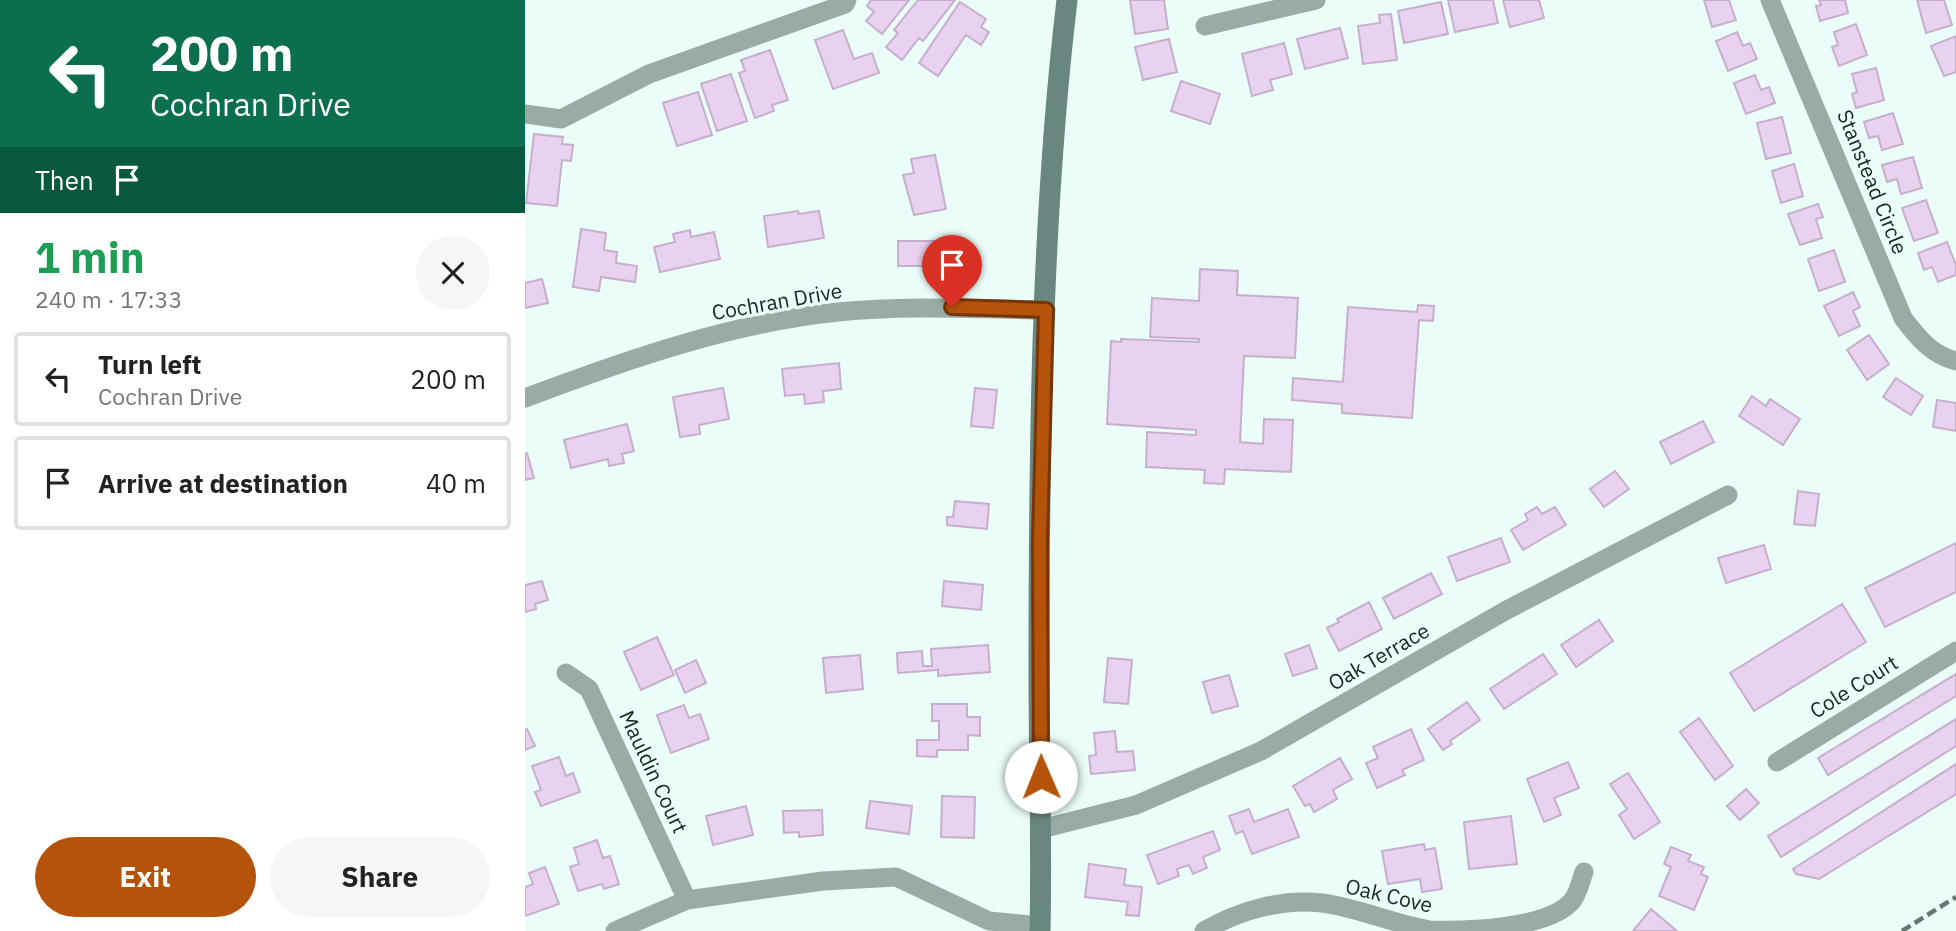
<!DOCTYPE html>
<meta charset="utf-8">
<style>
:root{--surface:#fff;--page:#f6f6f6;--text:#222;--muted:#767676;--line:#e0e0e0;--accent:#b45309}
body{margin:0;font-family:"IBM Plex Sans",sans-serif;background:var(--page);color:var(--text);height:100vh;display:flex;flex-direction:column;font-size:26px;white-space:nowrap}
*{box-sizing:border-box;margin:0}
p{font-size:23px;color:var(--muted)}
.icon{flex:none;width:38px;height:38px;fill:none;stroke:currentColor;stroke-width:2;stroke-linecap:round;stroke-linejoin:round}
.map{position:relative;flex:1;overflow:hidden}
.sheet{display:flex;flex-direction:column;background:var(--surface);width:525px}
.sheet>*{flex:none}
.banner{background:#0b6e4f;color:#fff;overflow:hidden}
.pin{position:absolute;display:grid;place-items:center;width:60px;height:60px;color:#fff;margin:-72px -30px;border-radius:50% 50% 50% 0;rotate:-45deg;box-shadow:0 0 7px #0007}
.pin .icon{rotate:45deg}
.me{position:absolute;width:77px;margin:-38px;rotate:359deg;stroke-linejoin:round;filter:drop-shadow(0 0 5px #0008)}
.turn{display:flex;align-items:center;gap:24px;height:147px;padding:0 35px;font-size:32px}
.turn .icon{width:91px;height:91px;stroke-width:2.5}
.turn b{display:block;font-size:49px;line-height:60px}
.then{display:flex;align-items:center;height:66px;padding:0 35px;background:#0003;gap:14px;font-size:26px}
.round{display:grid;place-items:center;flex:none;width:74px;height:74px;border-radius:37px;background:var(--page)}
.headline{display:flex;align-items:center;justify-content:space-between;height:119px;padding:0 35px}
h1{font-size:42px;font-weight:700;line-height:52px;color:#1e9e55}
.action{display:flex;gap:14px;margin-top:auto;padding:14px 35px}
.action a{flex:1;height:80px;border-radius:42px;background:var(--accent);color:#fff;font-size:28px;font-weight:700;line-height:80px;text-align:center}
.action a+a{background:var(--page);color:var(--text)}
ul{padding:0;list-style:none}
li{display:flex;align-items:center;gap:21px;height:94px;margin:0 14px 10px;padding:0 21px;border:4px solid var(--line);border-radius:7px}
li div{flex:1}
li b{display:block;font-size:26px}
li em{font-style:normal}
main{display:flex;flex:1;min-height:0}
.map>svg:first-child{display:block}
.building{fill:#e9d1f0;stroke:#c6afcc;stroke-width:2}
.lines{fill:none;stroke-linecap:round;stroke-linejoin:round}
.street{stroke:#98aba7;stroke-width:19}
.secondary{stroke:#6a8680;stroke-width:21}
.rail{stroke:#657673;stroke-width:4.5;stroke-dasharray:10 5;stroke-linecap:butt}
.route-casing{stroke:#753606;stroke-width:18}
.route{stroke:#b45309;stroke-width:12}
.labels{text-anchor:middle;stroke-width:7;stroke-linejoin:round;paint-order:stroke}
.street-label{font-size:21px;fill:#152623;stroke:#ebfdf9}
</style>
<main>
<section class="sheet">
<div class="banner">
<div class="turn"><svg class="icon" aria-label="left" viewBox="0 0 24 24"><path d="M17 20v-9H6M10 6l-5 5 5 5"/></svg><div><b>200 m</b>Cochran Drive</div></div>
<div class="then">Then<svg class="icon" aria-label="arrive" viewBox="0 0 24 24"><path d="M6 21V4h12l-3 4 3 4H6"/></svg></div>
</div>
<div class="headline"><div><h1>1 min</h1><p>240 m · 17:33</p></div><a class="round"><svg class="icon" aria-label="close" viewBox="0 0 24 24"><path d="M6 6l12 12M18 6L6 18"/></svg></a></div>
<ul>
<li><svg class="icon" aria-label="left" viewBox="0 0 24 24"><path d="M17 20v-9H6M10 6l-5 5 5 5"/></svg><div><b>Turn left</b><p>Cochran Drive</p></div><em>200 m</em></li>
<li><svg class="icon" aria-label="arrive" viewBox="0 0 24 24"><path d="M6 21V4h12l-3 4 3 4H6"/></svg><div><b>Arrive at destination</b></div><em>40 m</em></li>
</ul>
<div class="action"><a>Exit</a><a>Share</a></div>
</section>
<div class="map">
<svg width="1431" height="931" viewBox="0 0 1431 931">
<rect width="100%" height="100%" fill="#ebfdf9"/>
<g class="building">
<path d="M346 0H384L357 34 341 21 349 12 342 6Z"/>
<path d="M393 0H430L398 41 394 38 377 60 361 47 373 33 369 30Z"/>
<path d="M605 0H639L643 29 610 34Z"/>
<path d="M923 0H968L973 23 930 32Z"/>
<path d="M978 0H1014L1019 18 985 27Z"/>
<path d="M1179 0H1204L1211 20 1187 27Z"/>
<path d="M1294 0H1320L1323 13 1295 21 1291 6 1296 5Z"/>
<path d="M1392 0H1419L1427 25 1401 33Z"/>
<path d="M435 2 461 19 456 27 464 32 456 45 441 35 413 76 394 63Z"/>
<path d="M916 2 923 34 879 43 873 11Z"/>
<path d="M866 14 872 60 838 64 833 26 855 23 854 15Z"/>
<path d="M1331 24 1342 55 1314 66 1307 47 1313 45 1309 32Z"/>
<path d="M815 28 823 58 780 69 772 39Z"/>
<path d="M318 30 329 59 347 53 354 73 308 89 290 40Z"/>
<path d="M1212 32 1218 46 1225 43 1232 59 1203 71 1191 41Z"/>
<path d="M1431 36V72L1419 76 1406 46Z"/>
<path d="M644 39 652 72 618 80 610 47Z"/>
<path d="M759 43 767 74 745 80 748 90 727 96 717 54Z"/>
<path d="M245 50 263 100 247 105 249 111 230 118 214 73 220 71 216 60Z"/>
<path d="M1351 68 1359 100 1331 108 1327 94 1332 92 1327 74Z"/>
<path d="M206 74 222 121 192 131 176 84Z"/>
<path d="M1230 75 1236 90 1244 87 1250 103 1221 114 1209 83Z"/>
<path d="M656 81 695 94 685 124 646 111Z"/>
<path d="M173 92 187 135 152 146 138 103Z"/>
<path d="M1368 113 1378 144 1357 150 1353 136 1344 138 1339 122Z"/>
<path d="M1257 117 1266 153 1241 159 1232 123Z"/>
<path d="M9 134 38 137 37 144 48 145 46 161 37 160 32 206 1 203Z"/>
<path d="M410 155 421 209 389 215 378 175 389 173 386 159Z"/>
<path d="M1388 157 1397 188 1376 194 1372 179 1362 182 1357 165Z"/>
<path d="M1269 164 1278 196 1256 203 1247 171Z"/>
<path d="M1401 200 1413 233 1389 241 1377 208Z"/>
<path d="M1293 204 1298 217 1291 219 1297 238 1275 245 1263 214Z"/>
<path d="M273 211 274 214 294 211 299 238 243 247 239 216Z"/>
<path d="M56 229 81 233 79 250 92 252 91 263 112 266 110 282 76 277 74 291 48 287Z"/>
<path d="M165 230 166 237 189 232 195 259 135 272 129 247 150 242 148 234Z"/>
<rect x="373" y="241" width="64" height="25"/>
<path d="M1422 242 1431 265V275L1413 282 1407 267 1399 270 1393 253Z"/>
<path d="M1309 250 1320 282 1294 291 1283 259Z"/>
<path d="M675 269 713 271 712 295 773 298 770 358 719 356 715 442 738 444 739 419 768 420 766 472 700 469 699 484 679 483 680 470 621 467 622 432 671 435V430L582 424 586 341 596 342V339L674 342V339L625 337 627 298 674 301Z"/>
<path d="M17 279 23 303 0 308V283Z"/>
<path d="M1328 292 1335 307 1328 311 1335 326 1314 336 1299 306Z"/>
<path d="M893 305 909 306 908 321 894 320 887 418 817 413V404L767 400 768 378 818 382 823 307 892 312Z"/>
<path d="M1344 335 1364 364 1342 380 1322 350Z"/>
<path d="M314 363 316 389 298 391 299 402 280 404 279 394 260 396 257 369Z"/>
<path d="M1371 378 1398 396 1386 415 1358 397Z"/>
<path d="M198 388 204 419 174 425 175 434 155 437 148 397Z"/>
<path d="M450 388 472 390 468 428 446 426Z"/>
<path d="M1227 396 1241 406 1245 399 1275 419 1258 445 1214 416Z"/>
<path d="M1412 400 1431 403V431L1408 427Z"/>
<path d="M1178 421 1189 442 1146 464 1135 442Z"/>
<path d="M102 424 109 451 97 454 99 463 84 466 83 459 46 468 39 440Z"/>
<path d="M2 453 9 478 0 480V454Z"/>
<path d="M1090 471 1104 489 1079 507 1065 489Z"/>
<path d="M1273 491 1294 494 1290 526 1269 524Z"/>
<path d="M430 501 464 504 462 529 422 525V517H428Z"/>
<path d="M1012 507 1017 514 1030 507 1041 525 998 550 986 530 1003 520 1000 514Z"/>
<path d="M976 538 985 562 932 581 923 557Z"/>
<path d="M1431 543V592L1360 627 1340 588Z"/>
<path d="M1239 545 1246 569 1201 583 1193 558Z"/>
<path d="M906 573 917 594 869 619 858 598Z"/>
<path d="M17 581 23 600 10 604 11 609 0 612V585Z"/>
<path d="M419 581 458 585 456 610 417 606Z"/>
<path d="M844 602 857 629 814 651 802 628 814 622 812 619Z"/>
<path d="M1317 604 1341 642 1229 711 1205 673Z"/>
<path d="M1074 620 1088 641 1051 667 1036 645Z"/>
<path d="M132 637 149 675 116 690 99 652Z"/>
<path d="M463 645 465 672 413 676V670L373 673 372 653 397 651 398 666H407L406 649Z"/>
<path d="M784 645 792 668 768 676 760 654Z"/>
<path d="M1018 654 1032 674 979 709 965 689Z"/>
<path d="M335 655 338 689 301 693 298 658Z"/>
<path d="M583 658 607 660 603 704 579 702Z"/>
<path d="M171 660 181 683 160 693 150 670Z"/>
<path d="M1431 674V696L1303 775 1293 758Z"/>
<path d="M704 675 713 706 687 713 678 682Z"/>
<path d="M942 702 955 720 925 741 927 744 918 750 903 729Z"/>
<path d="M407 704H442V717H455V736L443 735V750H412V757L392 756V740H414V721H407Z"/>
<path d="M159 705 164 718 175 714 184 739 146 753 132 715Z"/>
<path d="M1174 718 1208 766 1190 780 1155 732Z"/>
<path d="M1431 719V746L1256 857 1243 836Z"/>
<path d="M2 729 10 746 0 750V730Z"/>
<path d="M886 729 899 760 877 770 880 775 852 788 841 763 853 758 848 747Z"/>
<path d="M590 731 592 752 608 751 610 770 566 774 564 756 571 755 569 733Z"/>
<path d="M34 757 41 776 48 773 55 792 16 806 10 792 16 790 7 766Z"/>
<path d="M815 758 827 779 808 790 812 799 789 812 785 804 780 806 768 786Z"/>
<path d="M1043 762 1054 788 1029 798 1036 815 1019 822 1002 779Z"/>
<path d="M1431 764V794L1294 879 1271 874 1268 869Z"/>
<path d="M1103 773 1135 822 1109 839 1094 815 1102 809 1085 784Z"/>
<path d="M1221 789 1234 803 1215 820 1202 806Z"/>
<path d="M417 796 450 797 449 838 416 837Z"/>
<path d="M345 801 387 806 384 834 341 828Z"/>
<path d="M221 806 228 835 188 845 181 816Z"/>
<path d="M724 809 729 822 763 809 774 837 727 854 718 831 711 834 704 816Z"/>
<path d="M297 810 298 835 274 837V832L259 833 258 811Z"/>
<path d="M986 816 992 864 944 869 939 822Z"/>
<path d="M688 831 695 850 678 857 682 868 668 874 664 865 652 869 654 876 633 884 622 855Z"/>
<path d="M72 840 78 858 85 856 94 884 79 889 77 884 53 891 45 867 54 864 49 848Z"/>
<path d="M899 844 900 850 910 848 917 889 897 892 895 879 863 884 857 851Z"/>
<path d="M1146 847 1166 855 1163 861 1179 867 1176 874 1183 877 1169 910 1134 896 1146 867 1139 864Z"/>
<path d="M564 864 601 869 599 885 617 887 614 916 601 915 603 902 560 897Z"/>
<path d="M20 867 34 904 0 916V887L8 884 4 873Z"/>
<path d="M1126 909 1152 931H1108Z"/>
</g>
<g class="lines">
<g class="street">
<path d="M1245 0 1378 318C1393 338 1407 355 1431 361"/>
<path d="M680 26 791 0"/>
<path d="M0 114 36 119 124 74 320 4 322 0"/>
<path d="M0 398C101 360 206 323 313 312 382 305 452 309 521 310"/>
<path d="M41 673 64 689 162 900"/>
<path d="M1252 762 1431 651"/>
<path d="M516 829 611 805 736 751 980 611 1203 495"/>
<path d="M90 931 162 900 298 881 371 877 464 921 515 926"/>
<path d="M679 931C713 911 757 898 797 903 834 908 869 924 905 930 941 931 1023 929 1047 901 1053 894 1056 880 1059 872"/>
</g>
<path class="secondary" d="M515 931C517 844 514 758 514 672 514 451 516 219 542 0"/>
<path class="rail" d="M1377 931 1431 897"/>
</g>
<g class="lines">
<g class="route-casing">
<path id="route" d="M427 307 521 310 515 540 516 777"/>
</g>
<use href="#route" class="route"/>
</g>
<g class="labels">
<g class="street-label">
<text transform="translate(1347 182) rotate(68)" y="7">Stanstead Circle</text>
<text transform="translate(252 302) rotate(-10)" y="7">Cochran Drive</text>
<text transform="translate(854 657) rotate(-30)" y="7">Oak Terrace</text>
<text transform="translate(1329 687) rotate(-32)" y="7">Cole Court</text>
<text transform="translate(128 772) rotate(65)" y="7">Mauldin Court</text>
<text transform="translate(864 896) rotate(13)" y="7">Oak Cove</text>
</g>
</g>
</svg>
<div class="pin" style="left:427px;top:307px;background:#d93025"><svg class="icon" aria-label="arrive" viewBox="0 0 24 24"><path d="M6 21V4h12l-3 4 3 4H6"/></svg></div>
<svg class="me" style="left:516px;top:777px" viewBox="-20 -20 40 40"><circle r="19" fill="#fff"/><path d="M0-13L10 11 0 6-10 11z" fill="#b45309"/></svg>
</div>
</main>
